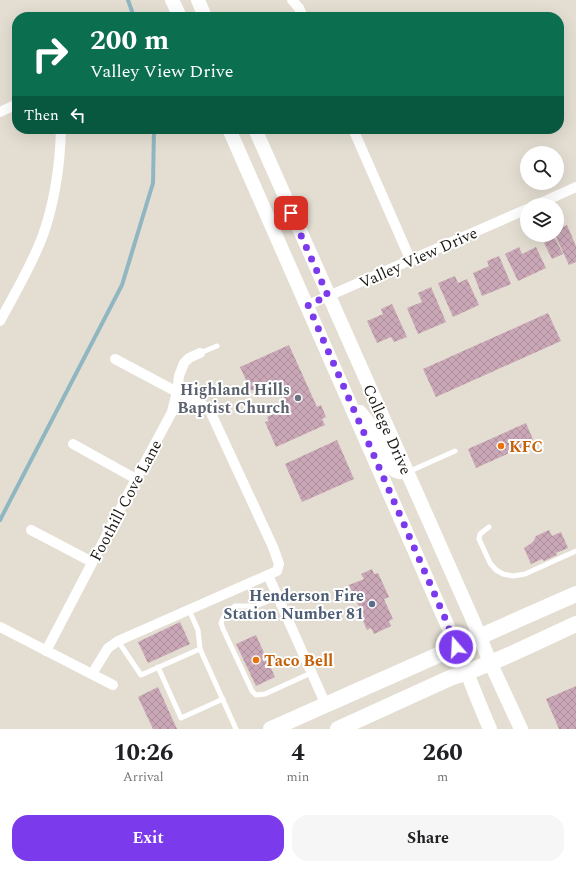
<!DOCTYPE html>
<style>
:root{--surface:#fff;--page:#f6f6f6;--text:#202124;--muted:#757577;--accent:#7c3aed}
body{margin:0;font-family:Spectral,serif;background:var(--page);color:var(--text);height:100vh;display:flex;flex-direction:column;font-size:15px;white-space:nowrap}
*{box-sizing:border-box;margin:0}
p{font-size:13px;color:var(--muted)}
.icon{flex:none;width:22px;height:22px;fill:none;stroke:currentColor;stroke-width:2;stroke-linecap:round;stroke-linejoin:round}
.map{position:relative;height:729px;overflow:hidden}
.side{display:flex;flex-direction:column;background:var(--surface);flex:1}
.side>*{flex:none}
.top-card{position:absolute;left:12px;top:12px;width:552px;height:122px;border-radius:16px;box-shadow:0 4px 16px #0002;background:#0b6e4f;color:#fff;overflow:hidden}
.buttons{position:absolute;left:520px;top:146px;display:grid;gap:8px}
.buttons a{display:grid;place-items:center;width:44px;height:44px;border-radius:50%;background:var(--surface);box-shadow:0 4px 16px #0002;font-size:20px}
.pin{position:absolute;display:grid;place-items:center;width:34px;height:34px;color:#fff;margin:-17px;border-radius:8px;box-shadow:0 2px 6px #0006}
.me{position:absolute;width:44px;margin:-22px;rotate:341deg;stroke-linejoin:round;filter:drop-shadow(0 0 3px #0008)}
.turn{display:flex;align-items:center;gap:14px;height:84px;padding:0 12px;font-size:18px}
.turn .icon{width:52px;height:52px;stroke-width:2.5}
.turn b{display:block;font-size:28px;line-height:34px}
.then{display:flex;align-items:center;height:38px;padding:0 12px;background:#0003;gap:8px;font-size:15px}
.eta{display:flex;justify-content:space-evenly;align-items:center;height:68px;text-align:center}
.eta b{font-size:24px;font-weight:700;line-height:28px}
.cta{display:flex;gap:8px;margin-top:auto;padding:8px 12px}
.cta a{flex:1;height:46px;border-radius:16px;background:var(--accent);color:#fff;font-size:16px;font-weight:700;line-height:46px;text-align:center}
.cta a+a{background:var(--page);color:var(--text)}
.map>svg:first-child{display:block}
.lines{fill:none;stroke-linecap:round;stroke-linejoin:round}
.stream{stroke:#90b6c2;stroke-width:4}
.building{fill:url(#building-cross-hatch)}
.lane{stroke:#fff;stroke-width:5}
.street{stroke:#fff;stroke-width:10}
.secondary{stroke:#fff;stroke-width:14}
.primary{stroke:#fff;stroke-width:16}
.route{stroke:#7c3aed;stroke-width:7;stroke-dasharray:0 12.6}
.worship-dot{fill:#6b7280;stroke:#fff;stroke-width:1.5}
.food-dot{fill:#e8710a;stroke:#fff;stroke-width:1.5}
.service-dot{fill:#5c6f8a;stroke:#fff;stroke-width:1.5}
.labels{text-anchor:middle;stroke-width:4;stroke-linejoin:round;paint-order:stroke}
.street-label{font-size:16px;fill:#1b1914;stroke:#fff}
.worship-label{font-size:16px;font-weight:bold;fill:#5b616d;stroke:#fff;text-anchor:end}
.food-label{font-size:16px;font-weight:bold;fill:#c56008;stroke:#fff;text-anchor:start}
.service-label{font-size:16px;font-weight:bold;fill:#4e5e75;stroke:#fff;text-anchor:end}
</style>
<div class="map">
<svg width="576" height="729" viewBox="0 0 576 729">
<defs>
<pattern id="building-cross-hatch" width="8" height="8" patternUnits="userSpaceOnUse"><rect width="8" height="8" fill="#caa7b6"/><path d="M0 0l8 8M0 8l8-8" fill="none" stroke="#ad8f9c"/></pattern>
</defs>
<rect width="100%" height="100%" fill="#e4ded2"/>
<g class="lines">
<g class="stream">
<path d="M128 0 134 17"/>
<path d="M0 520 122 285 153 183 154 129"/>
</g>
</g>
<g class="building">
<path d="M567 225 576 246V262L569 265 555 235H557V230Z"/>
<path d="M555 238 563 254 552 259 544 243Z"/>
<path d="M519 247 522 254 536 247 546 268 518 281 505 254Z"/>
<path d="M499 256 511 284 482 296 473 273 489 266 487 261Z"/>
<path d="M455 276 458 283 467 279 479 305 453 317 438 283Z"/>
<path d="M431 287 446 322 418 334 407 308 422 302 418 293Z"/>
<path d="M392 304 407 337 394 342 391 337 377 343 367 321 383 314 381 309Z"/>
<path d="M548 313 561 341 436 397 423 369Z"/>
<path d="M289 345 317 407 321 405 326 417 322 419 325 425 276 447 265 422 269 421 267 417 288 407 276 380 251 391 240 367Z"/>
<path d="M526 423 534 442 476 468 468 449Z"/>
<path d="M337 440 354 479 302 502 285 464Z"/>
<path d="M549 530 552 536 561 532 568 548 556 553 557 555 544 561 542 559 531 564 524 548 533 542 536 536Z"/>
<path d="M372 569 374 574 378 573 389 597 384 599 393 619 389 621 391 626 374 634 371 628 367 630 358 610 360 609 349 585 364 579 361 574Z"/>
<path d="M180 622 190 644 148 663 138 642Z"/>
<path d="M256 635 275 677 256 686 236 644Z"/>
<path d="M576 686V729H559L546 699Z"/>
<path d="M158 687 177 729H153L138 697Z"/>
</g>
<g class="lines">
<g class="lane">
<path d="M200 353 217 346"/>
<path d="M408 472 455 451"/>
<path d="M489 527 480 534 479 539 490 563 496 570 503 574 513 576 525 574 576 551"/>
<path d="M278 597 256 606H235L226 613 223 618 221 623 223 629 252 691 256 695 265 694 311 673"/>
<path d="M189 610 198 630 200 649 236 729"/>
<path d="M118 641 141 675 200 649"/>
<path d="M158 667 181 718 223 699"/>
</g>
<g class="street">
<path d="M292 0 299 8 303 17"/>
<path d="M0 112 17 104"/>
<path d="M353 129 411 261"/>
<path d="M536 205 576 187"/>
<path d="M308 305 527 209"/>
<path d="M0 321C15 293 32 265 43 235 55 201 60 165 61 129"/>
<path d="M73 444 136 479"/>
<path d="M31 530 92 562"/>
<path d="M268 575 326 705"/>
<path d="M0 627 113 685"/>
<path d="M46 651 136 479 172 412 177 392 179 376 184 363 189 358 200 353"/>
<path d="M92 674 108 648 118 641 277 571 279 564 273 547 210 411 200 403 177 392 115 359"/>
</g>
<g class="secondary">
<path d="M172 0 180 17"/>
<path d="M198 0 205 17"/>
<path d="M229 129C301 289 371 450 441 611 459 650 473 690 490 729"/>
<path d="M255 129 472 618 490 662 521 729"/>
<path d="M360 412 372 427 389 465C395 472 398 473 407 472"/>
</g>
<g class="primary">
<path d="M271 729 576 594"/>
<path d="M338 729 450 678C493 664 535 643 576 624"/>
</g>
</g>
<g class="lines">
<path class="route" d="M291 213 328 296 308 305 445 618 456 647"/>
</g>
<circle class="worship-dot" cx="298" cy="398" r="4"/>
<g class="food-dot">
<circle cx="501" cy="446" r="4"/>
<circle cx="256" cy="660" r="4"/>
</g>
<circle class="service-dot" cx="372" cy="604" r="4"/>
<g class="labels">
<g class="street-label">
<text transform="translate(418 257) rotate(-24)" y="6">Valley View Drive</text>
<text transform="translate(388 429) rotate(66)" y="6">College Drive</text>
<text transform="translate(125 500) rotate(-62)" y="6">Foothill Cove Lane</text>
</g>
<g class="worship-label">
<text x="290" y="395">Highland Hills<tspan x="290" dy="18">Baptist Church</tspan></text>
</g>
<g class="food-label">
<text x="509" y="452">KFC</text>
<text x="264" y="666">Taco Bell</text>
</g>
<g class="service-label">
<text x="364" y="601">Henderson Fire<tspan x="364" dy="18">Station Number 81</tspan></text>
</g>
</g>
</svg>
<div class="buttons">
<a><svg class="icon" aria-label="search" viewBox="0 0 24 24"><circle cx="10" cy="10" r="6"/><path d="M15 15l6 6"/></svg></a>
<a><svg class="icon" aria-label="layers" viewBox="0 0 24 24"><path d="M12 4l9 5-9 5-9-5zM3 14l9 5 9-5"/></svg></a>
</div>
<div class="pin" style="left:291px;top:213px;background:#d93025"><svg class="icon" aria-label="arrive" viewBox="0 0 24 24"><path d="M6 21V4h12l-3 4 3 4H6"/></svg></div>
<svg class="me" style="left:456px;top:647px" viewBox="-20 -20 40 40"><circle r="17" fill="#7c3aed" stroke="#fff" stroke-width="3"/><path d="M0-11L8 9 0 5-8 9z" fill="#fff"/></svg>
<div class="top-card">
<div class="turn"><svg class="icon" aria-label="right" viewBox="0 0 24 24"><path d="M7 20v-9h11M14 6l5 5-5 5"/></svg><div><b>200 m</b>Valley View Drive</div></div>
<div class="then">Then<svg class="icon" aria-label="left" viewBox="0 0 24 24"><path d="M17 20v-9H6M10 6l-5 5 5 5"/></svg></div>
</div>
</div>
<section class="side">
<div class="eta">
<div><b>10:26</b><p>Arrival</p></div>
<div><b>4</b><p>min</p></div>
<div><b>260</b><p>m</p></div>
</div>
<div class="cta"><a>Exit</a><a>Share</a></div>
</section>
